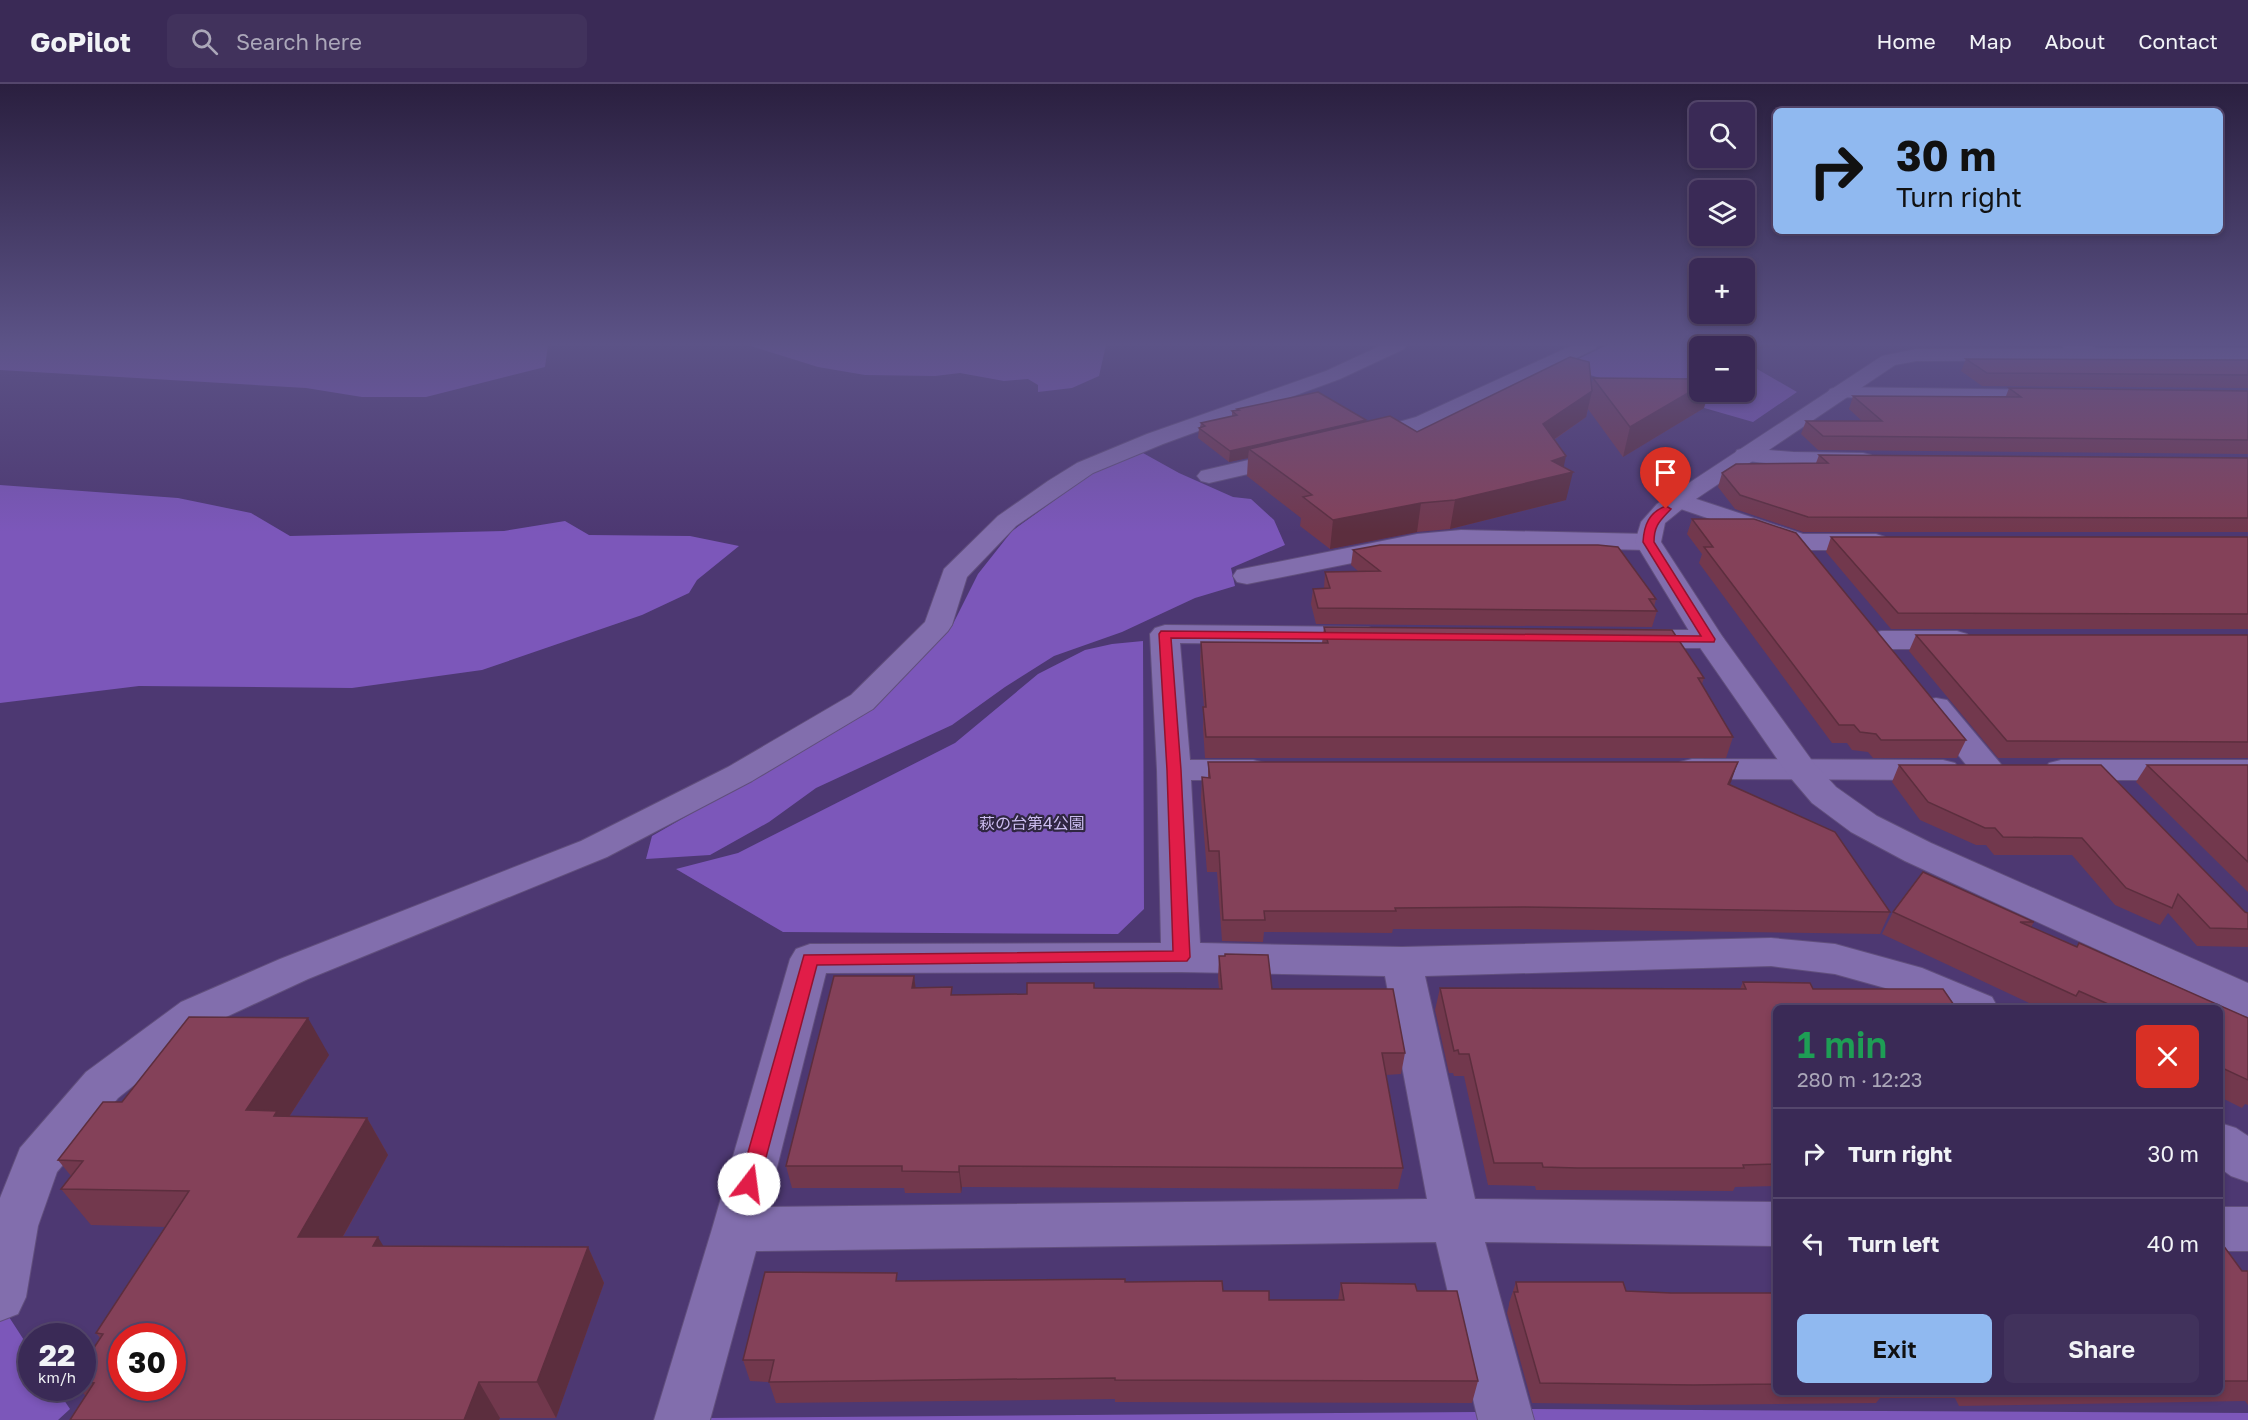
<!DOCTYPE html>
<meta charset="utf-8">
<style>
:root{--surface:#3a2a56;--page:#41325c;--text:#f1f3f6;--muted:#aba7b9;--line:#54466c;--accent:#90b9f0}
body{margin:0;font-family:"Golos Text","Noto Sans JP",sans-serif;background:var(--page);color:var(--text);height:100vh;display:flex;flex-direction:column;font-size:22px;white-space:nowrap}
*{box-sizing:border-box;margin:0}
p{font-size:20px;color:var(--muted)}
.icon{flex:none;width:33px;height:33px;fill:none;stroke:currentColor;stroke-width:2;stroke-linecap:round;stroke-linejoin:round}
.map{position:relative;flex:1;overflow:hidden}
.details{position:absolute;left:1773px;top:921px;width:450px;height:390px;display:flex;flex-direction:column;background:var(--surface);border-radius:9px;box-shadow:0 3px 9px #0003,0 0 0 2px var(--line)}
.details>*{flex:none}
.top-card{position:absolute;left:1773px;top:24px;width:450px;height:126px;border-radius:9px;box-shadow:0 3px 9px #0003,0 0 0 2px var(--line);background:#90b9f0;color:#111;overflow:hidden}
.buttons{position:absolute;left:1689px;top:18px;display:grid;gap:12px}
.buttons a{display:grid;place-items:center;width:66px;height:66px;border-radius:9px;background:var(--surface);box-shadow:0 3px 9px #0003,0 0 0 2px var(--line);font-size:30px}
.speed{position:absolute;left:18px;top:1239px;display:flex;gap:12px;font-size:30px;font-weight:700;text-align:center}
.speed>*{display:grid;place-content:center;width:78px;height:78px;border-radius:50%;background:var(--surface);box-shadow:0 3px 9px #0003,0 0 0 2px var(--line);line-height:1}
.speed small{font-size:15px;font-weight:400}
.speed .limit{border:9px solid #d22;background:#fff;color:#111}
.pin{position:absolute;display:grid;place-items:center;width:51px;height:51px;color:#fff;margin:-62px -26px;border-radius:50% 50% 50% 0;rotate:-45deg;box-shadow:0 0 6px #0007}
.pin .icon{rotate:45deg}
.me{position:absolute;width:66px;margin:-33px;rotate:15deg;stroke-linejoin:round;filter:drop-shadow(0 0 4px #0008)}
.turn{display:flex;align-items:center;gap:21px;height:126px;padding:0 24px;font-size:27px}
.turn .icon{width:78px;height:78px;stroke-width:2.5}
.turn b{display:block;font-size:42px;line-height:51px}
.round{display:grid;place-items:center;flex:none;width:63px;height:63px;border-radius:9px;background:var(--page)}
.overview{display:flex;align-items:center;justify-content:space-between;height:102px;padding:0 24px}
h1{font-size:36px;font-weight:600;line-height:45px;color:#1e9e55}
.cta{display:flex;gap:12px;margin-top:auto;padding:12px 24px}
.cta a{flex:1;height:69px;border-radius:9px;background:var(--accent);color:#111;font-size:24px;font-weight:600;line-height:69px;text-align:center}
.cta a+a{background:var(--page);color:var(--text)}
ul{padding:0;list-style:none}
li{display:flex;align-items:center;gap:18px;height:90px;padding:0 24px;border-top:2px solid var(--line)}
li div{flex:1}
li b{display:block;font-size:22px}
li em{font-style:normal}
header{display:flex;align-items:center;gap:36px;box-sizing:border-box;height:84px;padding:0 30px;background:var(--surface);border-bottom:2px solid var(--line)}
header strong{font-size:28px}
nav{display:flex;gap:33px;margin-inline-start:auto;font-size:21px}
.search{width:420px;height:54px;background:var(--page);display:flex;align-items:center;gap:15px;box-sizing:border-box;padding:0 21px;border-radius:9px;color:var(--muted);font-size:22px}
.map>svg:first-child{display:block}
.green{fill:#7c57ba}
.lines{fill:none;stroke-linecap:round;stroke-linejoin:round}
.street-casing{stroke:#614f7d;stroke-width:2}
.secondary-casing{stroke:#614f7d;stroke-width:2}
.street{fill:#826ead;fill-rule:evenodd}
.secondary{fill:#826ead;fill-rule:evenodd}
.wall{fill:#72384d}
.shaded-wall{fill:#5c2e3e}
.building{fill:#844159;stroke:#5c2e3e;stroke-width:1.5;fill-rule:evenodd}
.route{fill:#e11d48;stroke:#92132f;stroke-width:1.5}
.labels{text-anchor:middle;stroke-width:4.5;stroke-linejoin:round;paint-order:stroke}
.park-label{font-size:16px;fill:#ccbdf0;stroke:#2f2641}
</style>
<header>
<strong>GoPilot</strong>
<div class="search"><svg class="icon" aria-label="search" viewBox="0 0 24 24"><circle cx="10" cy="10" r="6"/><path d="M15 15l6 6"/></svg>Search here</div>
<nav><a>Home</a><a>Map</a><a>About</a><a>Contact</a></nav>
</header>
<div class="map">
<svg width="2248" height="1336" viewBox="0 0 2248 1336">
<rect width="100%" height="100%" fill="#4d3872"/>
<g class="green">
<path d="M0 261H548L545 283 426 313H362L306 304 0 286Z"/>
<path d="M748 261H1106L1099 292 1072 304 1038 308V301L1028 295 1004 297 960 289 935 292 865 291 818 283Z"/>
<path d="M1607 261H1715L1718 262H1700V308H1744L1745 278 1797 308 1753 338 1562 283Z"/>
<path d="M1143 369 1179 389 1233 413 1251 415 1274 436 1285 461 1231 484 1235 502 1195 514 1122 548 1054 572 1005 603 952 641 816 704 769 738 710 771 646 775 652 752 826 652 876 619 952 542 978 490 1012 447 1095 387Z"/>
<path d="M0 401 178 414 251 429 290 452 504 447 565 437 589 451 690 452 739 462 697 496 689 509 642 531 482 586 352 604 139 602 0 619Z"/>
<path d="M1143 557 1144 825 1118 850 783 848 676 785 738 769 955 659 1038 590 1085 566 1112 560Z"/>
<path d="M0 1219 31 1267 32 1304H56L70 1325 58 1336H0Z"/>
<path d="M1530 1325 2248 1329V1336H1533Z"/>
<path d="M1477 1328 1479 1336H708V1334Z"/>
</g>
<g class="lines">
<g class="street-casing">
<g id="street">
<path d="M1382 261H1407L1404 265 1340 295 1163 360 1093 389 1016 442 967 493 952 541 948 547 873 625 752 697 607 773 308 895 211 940 118 1014 57 1088 38 1142 26 1213 18 1230 0 1237V1114L20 1064 86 988 181 918 280 875 581 757 728 683 851 611 925 538 944 485 998 432 1048 397 1077 379 1147 350 1326 287Z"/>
<path d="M1573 261H1598L1595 265 1432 343 1365 362 1357 360 1354 355 1357 350 1416 333Z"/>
<path d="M2061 261C2074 260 2095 258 2104 270L2101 274 2094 276 2064 265Z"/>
<path d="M1837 303 2051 306 2058 308 2062 312 2058 316 2051 318 1830 313 1827 309 1830 305Z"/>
<path d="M1745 364 1793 368 1863 369 1871 371 1875 376 1871 381 1863 383 1793 382 1737 376 1734 371 1737 366Z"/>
<path d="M1292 366 1300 368 1304 373 1300 378 1209 399 1201 397 1197 392 1201 387Z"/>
<path d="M1678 409 1803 450H1876L1885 453 1889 458 1885 463 1876 466H1801L1669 421 1666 416 1669 411Z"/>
<path d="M1461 446 1648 450 1657 453 1661 458 1657 463 1648 466 1461 462 1417 466 1247 500 1237 498 1233 492 1237 486 1417 450Z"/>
<path d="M1165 541 1368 543 1378 546 1383 552 1378 558 1368 561 1180 559 1190 676H1253L1265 679 1270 686 1265 693 1253 696H1191L1200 859 1402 863 1771 854 1835 860 1922 884 1992 913 1998 924H1936L1896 907 1835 890 1771 882 1425 892 1475 1115 1776 1118V1162L1485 1158 1534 1336H1478L1436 1158 756 1167 710 1336H654L712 1145 790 875 796 865 810 860 1161 859 1157 686 1150 550 1155 544ZM1181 888 1385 892 1427 1115 767 1123 826 889Z"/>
<path d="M1633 546H1709L1719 549 1724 555 1719 561 1709 564H1633L1623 561 1618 555 1623 549Z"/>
<path d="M1881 547H1957L1967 550 1972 556 1967 562 1957 565H1881L1871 562 1866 556 1871 550Z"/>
<path d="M1936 614 1947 616 2000 679 2005 686 2000 693 1988 696 1976 693 1925 630 1920 623 1925 616Z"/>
<path d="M1692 675 1943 676 1955 679 1960 686 1955 693 1943 696 1692 695 1680 692 1675 685 1680 678Z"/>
<path d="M2061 676H2248V696H2061L2049 693 2044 686 2049 679Z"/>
<path d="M2220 1039 2236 1044 2248 1052V1098L2231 1092 2220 1084Z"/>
<rect x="2220" y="1123" width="28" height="44"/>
</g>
</g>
<g class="secondary-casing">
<path id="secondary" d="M2248 264V276L1916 277 1895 281 1687 421 1665 439 1661 458 1722 552 1813 678 1836 703 1877 732 1931 759 2248 899V933L2233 928 1905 777 1851 748 1812 719 1789 692 1694 555 1635 458 1641 438 1657 420 1882 272 1916 265Z"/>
</g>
<use href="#street" class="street"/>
<use href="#secondary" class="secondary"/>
</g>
<g class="wall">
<path d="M1727 261H1785L1756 265H1744V262H1731Z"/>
<path d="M1966 275 2248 276V304L1982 302 1961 287Z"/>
<path d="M1593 294 1704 324 1623 373 1588 325 1586 333 1554 356 1564 383 1566 416 1450 445 1417 448 1330 465 1300 442 1301 434 1247 392 1248 374 1229 378 1198 354 1199 344 1200 343 1201 339 1232 332V327L1237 326V325L1366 336V338L1417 348 1591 302Z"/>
<path d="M2009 304 2248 307V370L1818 366 1801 350 1806 337H1862L1849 325 1853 312H2006Z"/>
<path d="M1819 371 2248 374V448H1803L1735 425 1718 403 1722 389 1816 379Z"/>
<path d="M1692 435 1966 656 1957 674H1873L1868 668 1852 666 1847 659H1832L1699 479 1702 470 1687 450Z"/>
<path d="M1831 453H2248V545H1891L1826 468Z"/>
<path d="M1353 466 1656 515 1654 523 1657 527 1652 543 1316 540 1311 520 1313 505 1324 504 1325 488 1358 487 1351 481Z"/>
<path d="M1324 543 1704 594 1702 600 1733 653 1726 674H1205L1203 644 1204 623 1200 578 1201 558 1322 559Z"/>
<path d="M1916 551H2248V674H1998L1909 567Z"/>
<path d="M1208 678 1730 700 1890 828 1880 850 1519 845H1393L1392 849 1264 848 1263 858 1222 857 1217 788H1207L1201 714 1202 693H1208Z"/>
<path d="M1899 681H2101L2245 828 2248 829V863L2197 862 2168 829 2160 841 2115 821 2072 771H1994L1986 761H1976L1920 736 1892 698Z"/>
<path d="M2147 681H2248V808L2136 698Z"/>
<path d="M1893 828 2034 838 2031 843 2248 934V1021L2245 1020 2242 1024 2220 1013V924H2040L1882 850Z"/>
<path d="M1219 872 1272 905 1405 969 1401 990 1386 991 1403 1084 1398 1105 962 1103 961 1109H905L904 1104H792L786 1082 916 904 953 911 1027 910 1094 904 1219 905 1218 894Z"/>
<path d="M1743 898 1776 924V1102L1735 1103 1733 1107 1570 1106H1536L1535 1102 1488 1101 1464 992H1454L1453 989H1449L1435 926 1440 904 1740 905Z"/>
<path d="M329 971 289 1033 367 1034 388 1071 343 1153 383 1162 588 1163 604 1199 556 1334H500L499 1336H70L86 1312 78 1304H82V1282L100 1254 96 1249 166 1143 91 1141 61 1105 71 1092 58 1076Z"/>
<path d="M2220 1161 2242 1187H2248V1321L2245 1317 1959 1322 1955 1314H1880L1876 1319 1682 1321 1532 1319 1507 1229 1509 1221V1219L1516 1198 1626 1207 1671 1209H1773L1776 1204V1308H2220Z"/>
<path d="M898 1197 1125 1198 1223 1207 1269 1216H1338L1341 1199 1417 1207 1478 1297 1472 1319 1115 1318V1315L776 1319 769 1298 750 1297 743 1276Z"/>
</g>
<g class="shaded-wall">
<path d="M1757 261H1785L1756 265Z"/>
<path d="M1700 302V308H1709L1704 324 1623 373 1630 343Z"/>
<path d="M1592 307 1586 333 1537 367 1543 340Z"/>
<path d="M1366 336 1365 346 1249 365 1248 374 1229 378 1230 367Z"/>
<path d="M1566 372 1562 391 1573 388 1566 416 1450 445 1455 416 1552 377Z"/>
<path d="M1421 419 1417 448 1330 465 1333 436Z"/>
<path d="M1738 678 1731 698 1721 720 1728 700Z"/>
<path d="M914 892 917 913 912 904Z"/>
<path d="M308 934 329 971 285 1039 246 1026Z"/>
<path d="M367 1034 388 1071 322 1190 298 1153Z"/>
<path d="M959 1082 962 1103 961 1109 959 1088Z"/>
<path d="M378 1153 400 1190 373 1162Z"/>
<path d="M588 1163 604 1199 556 1334 537 1298Z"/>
<path d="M479 1298 500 1334 499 1336H464Z"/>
</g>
<g class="building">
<path d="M1570 273 1589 278 1592 307 1543 340 1566 372 1552 377 1573 388 1455 416 1421 419 1333 436 1303 413 1312 411 1249 365 1390 332 1417 348Z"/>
<path d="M1966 275 2248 276V291L1987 289Z"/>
<path d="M1593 294 1700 295V302L1630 343Z"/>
<path d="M2009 304 2248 307V356L1823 352 1806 337H1882L1853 312 2021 313Z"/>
<path d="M1318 308 1366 336 1230 367 1199 344 1205 342 1201 339 1237 331 1232 327 1239 326 1237 325Z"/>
<path d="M1819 371 2248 374V434L1808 433 1740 411 1722 389 1736 380 1828 379Z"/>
<path d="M1692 435H1754L1796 449 1966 656H1881L1876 650 1860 648 1854 641H1839L1704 463H1713Z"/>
<path d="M1831 453H2248V530L1898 529Z"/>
<path d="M1380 461H1598L1618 463 1656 515H1649L1657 527 1318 524 1313 505 1330 504 1325 488 1380 487 1353 466Z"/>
<path d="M1324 543 1672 546 1704 594H1698L1733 653H1206L1203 623H1206L1201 558 1328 559Z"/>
<path d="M1916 551H2248V658L2007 657Z"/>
<path d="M1208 678H1738L1728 700 1835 748 1890 828 1524 823 1395 824 1396 827H1264L1265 836H1223L1219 767H1209L1202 693 1210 694Z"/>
<path d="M1899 681H2101L2245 828 2248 829V845L2210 844 2178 810 2172 824 2126 804 2082 754 2003 753 1995 744H1985L1928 718Z"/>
<path d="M2147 681H2248V778Z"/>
<path d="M1923 788 2034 838H2020L2077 863 2079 859 2248 934V996L2220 983V924H2117L2079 907 2076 912 1893 828Z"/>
<path d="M1225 870 1268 871 1272 905H1393L1405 969H1382L1403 1084 959 1082V1088L902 1087V1082H786L834 892H914L912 904 952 903 951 911 1027 910V899H1094V904L1222 905 1219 872H1225Z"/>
<path d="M1743 898 1810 899 1813 905H1943L1956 924H1776V1080L1743 1081 1744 1084H1577L1543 1083 1542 1079H1494L1469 970H1459L1458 966 1454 967 1440 904 1746 905Z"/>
<path d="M189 933 308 934 246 1026 277 1027 274 1032 367 1034 298 1153H378L373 1162 588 1163 537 1298H479L464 1336H70L94 1299 82 1298V1282L103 1250 96 1249 189 1107 61 1105 83 1077 58 1076 103 1018H122ZM122 1252H172V1304H122Z"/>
<path d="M2220 1161H2223L2242 1187H2248V1297H2220Z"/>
<path d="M765 1188 897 1189 896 1197 1125 1195V1198L1222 1197 1223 1207H1269V1216H1344L1341 1199 1415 1200 1417 1207H1457L1478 1297 1115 1296V1294L769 1298 774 1276H743Z"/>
<path d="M1516 1198H1623L1626 1207 1671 1209H1776V1300L1693 1301 1540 1299 1514 1208H1518Z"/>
</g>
<linearGradient id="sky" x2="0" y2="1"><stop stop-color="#2a1f3f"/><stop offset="0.58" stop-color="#5c5387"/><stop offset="1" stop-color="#5c5387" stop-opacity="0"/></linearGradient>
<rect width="2248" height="448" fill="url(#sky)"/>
<path class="route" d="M1666 422 1671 425C1660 437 1654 441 1654 458L1715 555 1714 558 1171 554 1181 686 1190 873 1187 877 817 881 759 1100 756 1106 749 1109 742 1106 739 1100 804 871 1173 867 1167 686 1159 550 1161 547 1701 552 1643 458C1644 441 1649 428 1666 422Z"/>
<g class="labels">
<g class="park-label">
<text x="1032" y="745">萩の台第4公園</text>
</g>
</g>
</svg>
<div class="buttons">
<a><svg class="icon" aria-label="search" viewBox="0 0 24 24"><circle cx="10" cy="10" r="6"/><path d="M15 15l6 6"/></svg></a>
<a><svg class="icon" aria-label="layers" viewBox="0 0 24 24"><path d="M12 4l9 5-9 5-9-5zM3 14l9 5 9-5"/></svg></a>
<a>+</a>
<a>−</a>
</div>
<div class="speed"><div>22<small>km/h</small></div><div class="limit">30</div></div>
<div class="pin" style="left:1666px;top:425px;background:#d93025"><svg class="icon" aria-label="arrive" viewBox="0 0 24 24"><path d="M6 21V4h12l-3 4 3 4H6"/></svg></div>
<svg class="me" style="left:749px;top:1100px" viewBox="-20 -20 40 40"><circle r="19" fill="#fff"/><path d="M0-13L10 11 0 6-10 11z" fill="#e11d48"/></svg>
<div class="top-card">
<div class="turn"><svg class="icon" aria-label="right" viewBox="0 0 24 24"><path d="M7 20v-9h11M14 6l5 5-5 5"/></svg><div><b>30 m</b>Turn right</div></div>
</div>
<section class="details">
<div class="overview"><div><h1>1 min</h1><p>280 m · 12:23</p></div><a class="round" style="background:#d93025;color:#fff"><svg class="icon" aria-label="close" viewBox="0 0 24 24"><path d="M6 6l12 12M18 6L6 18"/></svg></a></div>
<ul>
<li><svg class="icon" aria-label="right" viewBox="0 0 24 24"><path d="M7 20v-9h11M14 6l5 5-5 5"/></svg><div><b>Turn right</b></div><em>30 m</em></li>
<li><svg class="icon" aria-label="left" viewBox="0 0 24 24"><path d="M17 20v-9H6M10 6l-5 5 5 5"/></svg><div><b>Turn left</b></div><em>40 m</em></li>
</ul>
<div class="cta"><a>Exit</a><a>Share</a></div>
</section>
</div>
